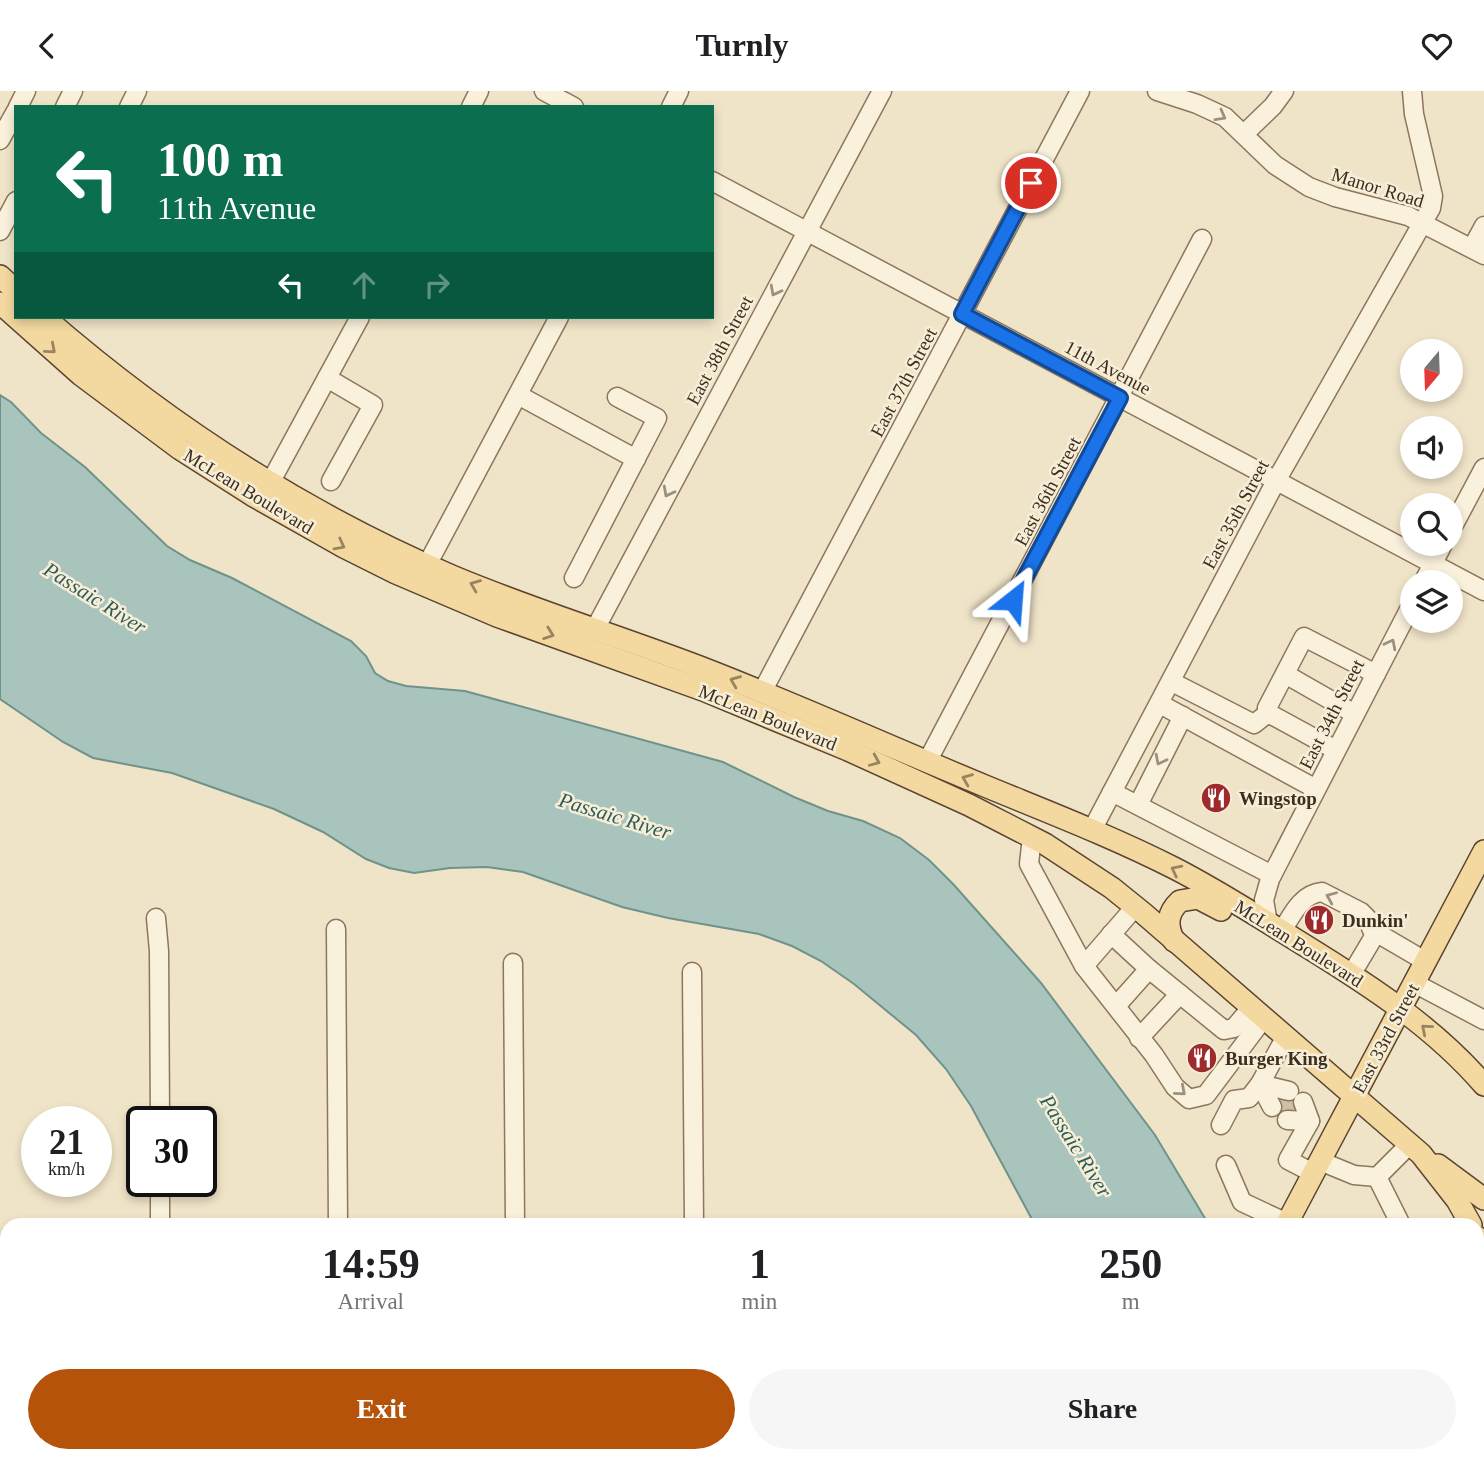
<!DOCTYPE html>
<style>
:root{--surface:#fff;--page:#f6f6f6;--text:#202124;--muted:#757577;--accent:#b45309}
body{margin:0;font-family:"Times New Roman",serif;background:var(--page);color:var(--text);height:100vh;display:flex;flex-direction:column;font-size:26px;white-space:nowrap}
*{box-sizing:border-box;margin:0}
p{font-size:23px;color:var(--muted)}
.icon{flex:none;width:38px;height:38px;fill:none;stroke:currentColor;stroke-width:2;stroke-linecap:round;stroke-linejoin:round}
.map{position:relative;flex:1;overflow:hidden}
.sheet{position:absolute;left:0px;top:1127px;width:1484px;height:245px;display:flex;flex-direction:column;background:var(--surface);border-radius:21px 21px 0 0;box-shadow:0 4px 10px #0003}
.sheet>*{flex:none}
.top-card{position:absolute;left:14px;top:14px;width:700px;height:214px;border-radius:0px;box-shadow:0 4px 10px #0003;background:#0b6e4f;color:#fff;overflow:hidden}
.needle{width:46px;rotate:199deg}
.buttons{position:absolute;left:1400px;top:248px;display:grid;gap:14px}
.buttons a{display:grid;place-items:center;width:63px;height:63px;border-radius:50%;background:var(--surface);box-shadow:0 4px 10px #0003;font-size:35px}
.speed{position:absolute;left:21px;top:1015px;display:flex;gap:14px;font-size:35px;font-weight:700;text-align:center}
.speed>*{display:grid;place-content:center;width:91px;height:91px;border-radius:50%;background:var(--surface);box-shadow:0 4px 10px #0003;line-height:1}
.speed small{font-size:18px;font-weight:400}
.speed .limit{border:4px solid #111;border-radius:10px;background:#fff;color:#111}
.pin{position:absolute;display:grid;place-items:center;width:60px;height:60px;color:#fff;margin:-30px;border:4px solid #fff;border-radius:50%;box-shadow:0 2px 7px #0007}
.me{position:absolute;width:77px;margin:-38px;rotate:28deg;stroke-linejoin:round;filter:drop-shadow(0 0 5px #0008)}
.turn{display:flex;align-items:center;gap:24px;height:147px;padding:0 28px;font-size:32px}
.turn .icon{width:91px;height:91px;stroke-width:2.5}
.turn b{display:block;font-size:49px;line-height:60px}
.lanes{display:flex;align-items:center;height:66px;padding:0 28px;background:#0003;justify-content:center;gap:35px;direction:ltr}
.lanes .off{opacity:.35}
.eta{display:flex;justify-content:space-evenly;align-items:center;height:119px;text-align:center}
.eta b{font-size:42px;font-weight:700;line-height:49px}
.button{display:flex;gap:14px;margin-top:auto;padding:14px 28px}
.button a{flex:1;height:80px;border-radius:42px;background:var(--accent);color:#fff;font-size:28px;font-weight:700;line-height:80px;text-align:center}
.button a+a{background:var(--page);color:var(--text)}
header{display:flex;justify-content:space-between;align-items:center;height:91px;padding:0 28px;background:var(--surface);font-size:32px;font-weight:700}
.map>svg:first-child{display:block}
.water{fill:#a9c4bc;stroke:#6f938a;stroke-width:2}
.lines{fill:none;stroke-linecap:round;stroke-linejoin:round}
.minor-tunnel{stroke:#ccc0a6;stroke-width:18;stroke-dasharray:18 9;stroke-linecap:butt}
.minor-casing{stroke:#8d765c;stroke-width:21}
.major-casing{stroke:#5b4430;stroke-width:24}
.minor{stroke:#faf1dc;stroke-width:18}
.major{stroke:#f3d9a0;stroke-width:21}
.oneway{stroke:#9c907e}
.oneway2{stroke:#988460}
.route-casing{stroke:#114b97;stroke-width:18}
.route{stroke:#1a73e8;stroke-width:12}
.labels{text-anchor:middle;stroke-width:5;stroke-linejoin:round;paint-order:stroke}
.street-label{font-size:19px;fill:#3d2e20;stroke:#f7eed8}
.poi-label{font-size:19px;font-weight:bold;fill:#3d2e20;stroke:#f7eed8;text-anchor:start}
.water-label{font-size:21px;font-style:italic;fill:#2f5d5a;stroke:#f7eed8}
</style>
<header><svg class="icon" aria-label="back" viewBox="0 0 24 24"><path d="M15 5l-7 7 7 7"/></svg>Turnly<svg class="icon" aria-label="heart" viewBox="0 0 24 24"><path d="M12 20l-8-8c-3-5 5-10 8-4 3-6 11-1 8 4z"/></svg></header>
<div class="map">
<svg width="1484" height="1372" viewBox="0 0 1484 1372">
<rect width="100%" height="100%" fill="#f0e4c8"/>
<g class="water">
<path d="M0 304 11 311 41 342 85 376 167 455 190 469 232 487 351 550 366 565 375 582 388 590 406 595 465 600 723 671 794 706 828 720 863 730 900 747 929 769 954 794 1041 892 1155 1044 1209 1134H1035L971 1015 946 978 916 944 854 893 821 870 792 855 759 843 668 827 622 816 523 781 487 776 450 777 414 782 389 777 366 768 323 741 274 718 172 682 93 667 63 651 0 608Z"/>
<path d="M1110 1365H1270L1272 1372H1112Z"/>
</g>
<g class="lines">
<path class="minor-tunnel" d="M1279 1008 1295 1021"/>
<g class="minor-casing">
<g id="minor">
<path d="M544 0 574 16"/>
<path d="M1157 0 1197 13 1225 26 1275 74 1309 96 1335 106 1408 125 1484 164"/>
<path d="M18 16 26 0"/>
<path d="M65 16 73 0"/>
<path d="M129 16 137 0"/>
<path d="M471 16 479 0"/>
<path d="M671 16 679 0"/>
<path d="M1244 43 1273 15 1284 0"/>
<path d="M0 49 16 20"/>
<path d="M712 90 1484 500"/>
<path d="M0 140 16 110"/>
<path d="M1472 157 1484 135"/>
<path d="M327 287 373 314 331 390"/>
<path d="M518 304 636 368"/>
<path d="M270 392 360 226"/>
<path d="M1451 439 1484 377"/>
<path d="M427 474 559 226"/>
<path d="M574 487 657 327 617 306"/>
<path d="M1423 492 1443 453"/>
<path d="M595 538 882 0"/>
<path d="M1285 583 1355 623"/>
<path d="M1172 591 1254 633 1268 622"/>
<path d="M762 601 1080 0"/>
<path d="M1160 613 1316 698"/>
<path d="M1336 659 1268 622 1267 617 1304 546 1376 583"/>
<path d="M927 671 1202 148"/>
<path d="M1112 701 1272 784"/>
<path d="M1138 714 1183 625"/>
<path d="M1092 739 1276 390 1431 117 1433 105 1414 23 1412 0"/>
<path d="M1032 746 1029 773 1084 875"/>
<path d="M1135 816 1084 875 1154 964 1175 996 1189 1008 1206 1004 1263 928"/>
<path d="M156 827 159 860 160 1031"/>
<path d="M1268 832 1264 809 1270 788 1412 513"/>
<path d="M336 838 338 1134"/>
<path d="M1282 840C1292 824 1301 803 1322 801L1361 821 1367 827 1372 839 1425 870"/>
<path d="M1111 843 1149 878 1116 915"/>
<path d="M513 872 515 1134"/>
<path d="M1149 878 1224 939 1234 937 1251 917"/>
<path d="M692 881 694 1134"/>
<path d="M1351 884 1376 842"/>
<path d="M1414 892 1484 929"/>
<path d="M1139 947 1180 903"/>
<path d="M1260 993 1289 1000"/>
<path d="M1260 993 1272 1016"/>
<path d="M1303 1011 1310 1030 1288 1069 1313 1082"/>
<path d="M1287 1029 1310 1030"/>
<path d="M1221 1034 1234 1009 1249 1007 1260 993 1285 947"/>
<path d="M1320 1070 1354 1084 1377 1086 1410 1053"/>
<path d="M1226 1074 1242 1111 1287 1132"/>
<path d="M1377 1086 1401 1134"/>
<path d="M160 1090V1134"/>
<path d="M161 1365V1372"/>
<path d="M339 1365V1372"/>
<path d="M517 1365V1372"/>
<path d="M695 1365V1372"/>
<path d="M1387 1372 1389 1365"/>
</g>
</g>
<g class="major-casing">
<g id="major">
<path d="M0 185 16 200"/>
<path d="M0 212 81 284 180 358 252 404 344 456 396 482 497 525 703 599 848 659 969 714 1045 753 1112 797 1143 822 1421 1063 1457 1109 1471 1134"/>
<path d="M44 226C167 333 304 422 454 486 538 521 625 547 710 580 802 616 893 657 985 695 1048 721 1113 746 1174 777 1221 801 1265 830 1309 857 1372 896 1435 937 1484 994"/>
<path d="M1174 850C1166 834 1167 822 1180 810L1198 807 1221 819"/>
<path d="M1438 1074 1484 1108"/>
<path d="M1286 1134 1484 760"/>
<path d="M1477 1146 1484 1163"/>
<path d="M0 1248H7"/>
</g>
</g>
<use href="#minor" class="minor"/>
<use href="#major" class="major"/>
</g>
<defs><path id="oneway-chevron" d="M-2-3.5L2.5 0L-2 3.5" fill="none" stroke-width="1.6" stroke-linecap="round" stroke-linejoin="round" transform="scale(1.75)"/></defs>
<g class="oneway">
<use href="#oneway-chevron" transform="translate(1221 25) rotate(29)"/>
<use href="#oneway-chevron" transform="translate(775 200) rotate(118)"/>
<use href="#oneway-chevron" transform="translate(668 401) rotate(118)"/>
<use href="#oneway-chevron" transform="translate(1391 553) rotate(-63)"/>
<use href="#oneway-chevron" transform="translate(1160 669) rotate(117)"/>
<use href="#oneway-chevron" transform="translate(1331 806) rotate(-157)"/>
<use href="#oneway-chevron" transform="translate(1181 1000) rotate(41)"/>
</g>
<g class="oneway2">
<use href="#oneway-chevron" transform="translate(51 258) rotate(41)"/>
<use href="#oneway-chevron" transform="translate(340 454) rotate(28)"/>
<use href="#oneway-chevron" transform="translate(475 494) rotate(-158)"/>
<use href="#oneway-chevron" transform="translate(549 543) rotate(20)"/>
<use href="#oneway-chevron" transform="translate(735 590) rotate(-158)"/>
<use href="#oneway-chevron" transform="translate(875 670) rotate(23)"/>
<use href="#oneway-chevron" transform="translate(967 688) rotate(-158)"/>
<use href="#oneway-chevron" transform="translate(1176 779) rotate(-153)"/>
<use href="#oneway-chevron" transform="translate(1426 938) rotate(-140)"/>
</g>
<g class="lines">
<g class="route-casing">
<path id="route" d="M1013 509 1120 307 962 223 1031 92"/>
</g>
<use href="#route" class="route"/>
</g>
<defs>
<g id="restaurant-disc" transform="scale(1.575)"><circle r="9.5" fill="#9e2a2b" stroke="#f7eed8"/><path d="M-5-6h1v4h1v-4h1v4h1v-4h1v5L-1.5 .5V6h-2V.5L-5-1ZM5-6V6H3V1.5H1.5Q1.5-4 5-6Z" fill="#fff"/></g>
</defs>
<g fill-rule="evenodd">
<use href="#restaurant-disc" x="1216" y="707"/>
<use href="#restaurant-disc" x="1319" y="829"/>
<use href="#restaurant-disc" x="1202" y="967"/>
</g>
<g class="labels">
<g class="street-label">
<text transform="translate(1378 96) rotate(17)" y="7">Manor Road</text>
<text transform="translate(719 259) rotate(-62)" y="7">East 38th Street</text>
<text transform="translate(1108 276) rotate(28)" y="7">11th Avenue</text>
<text transform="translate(903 291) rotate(-62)" y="7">East 37th Street</text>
<text transform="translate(249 400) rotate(31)" y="7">McLean Boulevard</text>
<text transform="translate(1047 400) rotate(-62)" y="7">East 36th Street</text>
<text transform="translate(1235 423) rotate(-62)" y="7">East 35th Street</text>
<text transform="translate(1331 623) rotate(-63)" y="7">East 34th Street</text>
<text transform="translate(768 626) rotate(22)" y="7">McLean Boulevard</text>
<text transform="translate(1299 852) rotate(32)" y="7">McLean Boulevard</text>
<text transform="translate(1385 947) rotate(-62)" y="7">East 33rd Street</text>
</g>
<g class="poi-label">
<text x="1239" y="714">Wingstop</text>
<text x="1342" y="836">Dunkin'</text>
<text x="1225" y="974">Burger King</text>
</g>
<g class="water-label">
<text transform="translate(95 507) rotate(32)" y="7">Passaic River</text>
<text transform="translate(615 725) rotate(17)" y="7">Passaic River</text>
<text transform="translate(1076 1055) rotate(58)" y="7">Passaic River</text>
</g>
</g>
</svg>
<div class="buttons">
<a><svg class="needle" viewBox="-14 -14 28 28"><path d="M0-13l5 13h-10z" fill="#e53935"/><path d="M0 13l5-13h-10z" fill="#757577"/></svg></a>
<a><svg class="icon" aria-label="sound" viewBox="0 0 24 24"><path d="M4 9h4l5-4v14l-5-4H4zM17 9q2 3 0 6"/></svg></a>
<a><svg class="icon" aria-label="search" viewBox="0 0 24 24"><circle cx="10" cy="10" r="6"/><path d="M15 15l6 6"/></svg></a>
<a><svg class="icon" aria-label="layers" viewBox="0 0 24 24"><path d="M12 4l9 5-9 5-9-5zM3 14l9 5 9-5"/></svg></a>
</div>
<div class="speed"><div>21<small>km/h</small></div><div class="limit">30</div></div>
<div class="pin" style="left:1031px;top:92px;background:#d93025"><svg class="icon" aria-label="arrive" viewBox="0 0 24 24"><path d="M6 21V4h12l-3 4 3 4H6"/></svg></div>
<svg class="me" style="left:1013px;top:509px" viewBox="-20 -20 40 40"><path d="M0-17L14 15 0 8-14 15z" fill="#1a73e8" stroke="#fff" stroke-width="4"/></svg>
<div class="top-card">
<div class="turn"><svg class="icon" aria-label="left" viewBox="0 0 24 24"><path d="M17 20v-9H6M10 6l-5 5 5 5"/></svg><div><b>100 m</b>11th Avenue</div></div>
<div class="lanes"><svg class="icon" aria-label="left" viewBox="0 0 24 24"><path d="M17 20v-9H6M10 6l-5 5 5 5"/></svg><svg class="icon off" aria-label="ahead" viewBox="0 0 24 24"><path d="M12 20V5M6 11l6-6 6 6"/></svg><svg class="icon off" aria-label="right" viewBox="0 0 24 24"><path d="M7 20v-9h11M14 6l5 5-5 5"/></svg></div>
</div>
<section class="sheet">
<div class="eta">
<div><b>14:59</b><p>Arrival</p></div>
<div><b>1</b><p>min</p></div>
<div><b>250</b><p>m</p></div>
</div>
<div class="button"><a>Exit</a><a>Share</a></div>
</section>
</div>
